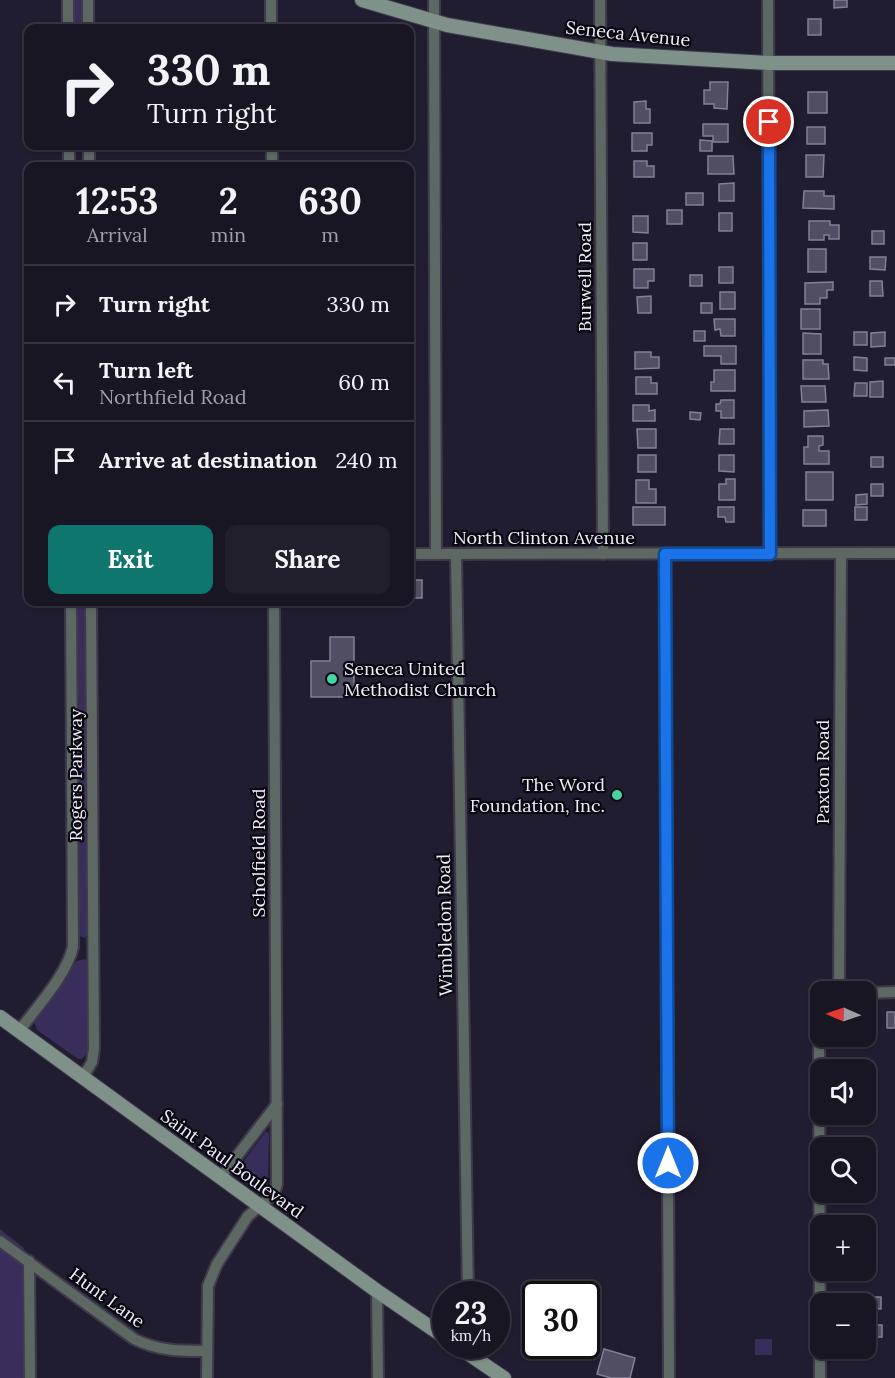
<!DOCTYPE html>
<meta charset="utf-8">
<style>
:root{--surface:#191624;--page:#221f2c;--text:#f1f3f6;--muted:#9f9fa6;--line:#373541;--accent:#0f766e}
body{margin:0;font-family:Lora,serif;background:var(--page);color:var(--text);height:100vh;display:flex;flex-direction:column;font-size:22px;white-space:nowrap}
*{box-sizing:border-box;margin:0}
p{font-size:20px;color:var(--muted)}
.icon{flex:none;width:33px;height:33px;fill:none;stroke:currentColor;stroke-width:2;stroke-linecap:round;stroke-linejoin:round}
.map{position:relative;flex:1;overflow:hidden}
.side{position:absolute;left:24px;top:162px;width:390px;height:444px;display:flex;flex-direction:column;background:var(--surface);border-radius:12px;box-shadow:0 2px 4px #0004,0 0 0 2px var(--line)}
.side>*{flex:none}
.banner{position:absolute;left:24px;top:24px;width:390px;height:126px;border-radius:12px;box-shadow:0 2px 4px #0004,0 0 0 2px var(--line);background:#191624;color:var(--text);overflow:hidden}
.needle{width:39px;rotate:272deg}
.tools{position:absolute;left:810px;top:981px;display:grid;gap:12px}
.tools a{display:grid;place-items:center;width:66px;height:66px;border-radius:12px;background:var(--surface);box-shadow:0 2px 4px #0004,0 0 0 2px var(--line);font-size:30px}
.speed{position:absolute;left:432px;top:1281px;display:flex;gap:12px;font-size:30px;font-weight:700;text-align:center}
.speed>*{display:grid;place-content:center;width:78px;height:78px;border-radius:50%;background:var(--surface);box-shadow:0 2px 4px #0004,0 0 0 2px var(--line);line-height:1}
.speed small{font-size:15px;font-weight:400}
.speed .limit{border:3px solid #111;border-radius:9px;background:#fff;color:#111}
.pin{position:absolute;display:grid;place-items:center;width:51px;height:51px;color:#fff;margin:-26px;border:3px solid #fff;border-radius:50%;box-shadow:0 2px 6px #0007}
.me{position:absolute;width:66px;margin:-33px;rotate:0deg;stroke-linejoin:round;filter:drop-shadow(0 0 4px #0008)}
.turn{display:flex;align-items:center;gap:21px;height:126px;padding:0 24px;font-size:27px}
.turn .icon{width:78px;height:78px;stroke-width:2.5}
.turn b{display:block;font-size:42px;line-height:51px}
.eta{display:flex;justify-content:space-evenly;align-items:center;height:102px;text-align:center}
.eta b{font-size:36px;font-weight:700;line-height:42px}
.action{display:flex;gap:12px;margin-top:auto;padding:12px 24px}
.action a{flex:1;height:69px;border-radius:12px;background:var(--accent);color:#fff;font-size:24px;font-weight:700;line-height:69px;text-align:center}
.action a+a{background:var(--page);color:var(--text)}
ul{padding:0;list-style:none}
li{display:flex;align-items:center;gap:18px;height:78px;padding:0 24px;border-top:2px solid var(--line)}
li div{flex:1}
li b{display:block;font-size:22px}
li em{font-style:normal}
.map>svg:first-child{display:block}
.green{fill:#392e5b}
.building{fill:#514d63;stroke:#837f97;stroke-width:1.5}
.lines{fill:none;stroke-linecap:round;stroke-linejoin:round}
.street-casing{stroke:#3e3a4c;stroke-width:14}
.secondary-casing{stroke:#3e3a4c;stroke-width:16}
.street{stroke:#5d6863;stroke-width:10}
.secondary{stroke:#7f9289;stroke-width:14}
.route-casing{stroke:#114b97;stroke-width:15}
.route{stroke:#1a73e8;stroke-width:10}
.poi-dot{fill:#44d4a0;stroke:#0a0911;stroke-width:2}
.labels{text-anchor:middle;stroke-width:4.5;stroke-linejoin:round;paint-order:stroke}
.street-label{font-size:18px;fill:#f0eefb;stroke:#0a0911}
.poi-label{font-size:18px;fill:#f0eefb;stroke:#0a0911;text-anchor:start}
</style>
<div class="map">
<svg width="895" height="1378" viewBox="0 0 895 1378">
<rect width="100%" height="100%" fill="#211d30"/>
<g class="green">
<path d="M73 0H83V28H74Z"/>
<path d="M76 602H86L88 934 85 938 79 936 78 932Z"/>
<path d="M85 959 88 962V1048L87 1053 82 1059H78L37 1030 34 1022 73 964 77 961Z"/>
<path d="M266 1131 269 1134 268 1185 265 1189C252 1191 237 1180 240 1166Z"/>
<path d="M0 1229 24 1248 23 1309 25 1378H0Z"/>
<rect x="755" y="1339" width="17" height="16"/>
</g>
<g class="building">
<path d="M834 0H847V7L834 8Z"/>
<rect x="808" y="19" width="13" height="16"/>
<path d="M710 82H728L727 109 714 108V104H704V90H710Z"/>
<rect x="808" y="92" width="19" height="21"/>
<path d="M646 101V109H650V123H634V102Z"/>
<path d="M703 124H728V142H712V151H700V140L713 141V136H703Z"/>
<rect x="807" y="127" width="18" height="17"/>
<path d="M632 133H652V145H647V151H632Z"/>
<path d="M806 155H824L823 177H806Z"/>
<path d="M708 156H733L734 174H708Z"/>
<path d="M634 161H647V166H654V177H634Z"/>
<path d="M734 183V201H719V184Z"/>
<path d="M804 191H824V196H834V209L803 208Z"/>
<rect x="686" y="193" width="17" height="12"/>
<rect x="667" y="210" width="15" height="14"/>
<rect x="719" y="213" width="13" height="18"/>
<path d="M633 216H648V233L633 232Z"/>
<path d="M809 221H830V225H839V239H829V235H824V240H809Z"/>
<rect x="872" y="231" width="12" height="13"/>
<rect x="633" y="243" width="14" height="17"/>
<rect x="808" y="249" width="18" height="23"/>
<path d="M870 257H886L885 270 870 269Z"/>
<rect x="719" y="267" width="14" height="16"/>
<path d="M634 269H654V281H648V288H634Z"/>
<rect x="690" y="275" width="12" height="11"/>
<path d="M870 281H882L883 296H870Z"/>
<path d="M833 282V290H827V298H820V304H805V283Z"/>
<rect x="720" y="292" width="15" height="17"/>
<path d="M651 296V313H638L637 297Z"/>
<rect x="701" y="303" width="11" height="10"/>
<rect x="801" y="309" width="19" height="20"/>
<path d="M714 319H735V336H721L720 329 715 330Z"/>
<rect x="694" y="331" width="11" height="10"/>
<rect x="854" y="332" width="13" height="13"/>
<path d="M885 332V346L871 347V333Z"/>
<path d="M803 333 821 334V354H803Z"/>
<path d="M704 346H736V364H721V356H704Z"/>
<path d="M635 352H651V357H659V368L635 369Z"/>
<path d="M854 357 867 358V371L854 370Z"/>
<rect x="885" y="358" width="10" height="7"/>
<path d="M803 360H823V364H828L829 379H803Z"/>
<path d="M714 370H735V391H711V382H714Z"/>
<path d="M636 377H651V383H657V394H636Z"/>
<path d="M883 381V397H870V382Z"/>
<path d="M855 383H867V396H854Z"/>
<path d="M801 386H825L826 402H802Z"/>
<path d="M721 400H734V418H721V411H716V404H720Z"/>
<path d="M633 405H649V411L655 410V421H633Z"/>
<path d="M828 410 829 426 804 427V411Z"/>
<path d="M690 412 701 413 700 420 690 419Z"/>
<path d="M637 429H656V448H638Z"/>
<path d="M720 429H734V444H719Z"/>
<path d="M808 436H823V445L819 446V451H829V464H804V447H808Z"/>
<rect x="638" y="455" width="18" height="17"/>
<path d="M719 455H734V472L719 471Z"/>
<rect x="871" y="457" width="12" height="10"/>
<rect x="806" y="472" width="27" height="28"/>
<path d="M726 479H735V500H719V484H726Z"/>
<path d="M636 480H649V489H656V503H636Z"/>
<rect x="871" y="484" width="12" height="12"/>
<path d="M867 494V504L856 505V495Z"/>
<rect x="633" y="507" width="32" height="18"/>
<path d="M718 507H734V522H726L725 517H718Z"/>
<rect x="855" y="507" width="12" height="13"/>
<rect x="803" y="510" width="23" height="16"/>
<rect x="410" y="580" width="12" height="18"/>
<path d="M330 637H354V697H311V661H330Z"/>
<rect x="887" y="1012" width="8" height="16"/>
<path d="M869 1297H881V1309L869 1308Z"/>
<rect x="868" y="1325" width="14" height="12"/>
<path d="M604 1349 635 1358 630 1378H611L597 1374Z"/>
</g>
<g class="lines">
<g class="street-casing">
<g id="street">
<path d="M68 0V28"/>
<path d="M88 0V28"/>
<path d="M271 0V28"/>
<path d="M434 0 436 554"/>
<path d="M600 0 603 554"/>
<path d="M768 0 770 554"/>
<path d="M69 146V166"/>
<path d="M89 146V166"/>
<path d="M272 146V166"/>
<path d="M410 554 895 553"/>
<path d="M456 554 468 1294"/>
<path d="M665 554 669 1378"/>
<path d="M839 992 841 554"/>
<path d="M866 993 895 992"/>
<path d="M19 1031C37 1007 66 976 73 947L71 602"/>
<path d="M83 1077 92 1062 94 1049 91 602"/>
<path d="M221 1177 277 1104"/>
<path d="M0 1241 134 1339C158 1351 180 1351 206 1351"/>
<path d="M29 1261 30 1378"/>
<path d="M377 1291 378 1378"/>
<path d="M207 1378 208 1286 217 1264 248 1216 274 1194 277 1184 274 602"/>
<path d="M820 1378 819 1046 820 1023"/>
</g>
</g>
<g class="secondary-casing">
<g id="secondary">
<path d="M362 0 447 25 612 54 769 63H895"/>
<path d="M0 1017 377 1291 446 1338"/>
<path d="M457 1346 504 1378"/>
</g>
</g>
<use href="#street" class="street"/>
<use href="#secondary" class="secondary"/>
</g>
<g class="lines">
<g class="route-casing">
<path id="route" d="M668 1163 665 554H770L769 122"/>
</g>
<use href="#route" class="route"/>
</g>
<g class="poi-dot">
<circle cx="332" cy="679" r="6"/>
<circle cx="617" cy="795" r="6"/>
</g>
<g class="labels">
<g class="street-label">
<text transform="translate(628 34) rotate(6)" y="6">Seneca Avenue</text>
<text transform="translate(585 277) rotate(-90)" y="6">Burwell Road</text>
<text x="544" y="544">North Clinton Avenue</text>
<text transform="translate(823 772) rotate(-90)" y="6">Paxton Road</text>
<text transform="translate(76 775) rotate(-90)" y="6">Rogers Parkway</text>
<text transform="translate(259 853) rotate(-90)" y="6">Scholfield Road</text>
<text transform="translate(445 925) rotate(-91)" y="6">Wimbledon Road</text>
<text transform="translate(232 1164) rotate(36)" y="6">Saint Paul Boulevard</text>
<text transform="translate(107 1298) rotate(36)" y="6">Hunt Lane</text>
</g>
<g class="poi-label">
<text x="344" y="675">Seneca United<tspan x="344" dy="21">Methodist Church</tspan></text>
<text x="605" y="791" text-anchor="end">The Word<tspan x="605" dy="21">Foundation, Inc.</tspan></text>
</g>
</g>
</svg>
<div class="tools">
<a><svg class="needle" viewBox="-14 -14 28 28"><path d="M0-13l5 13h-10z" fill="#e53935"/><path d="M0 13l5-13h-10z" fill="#9f9fa6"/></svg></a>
<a><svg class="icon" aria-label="sound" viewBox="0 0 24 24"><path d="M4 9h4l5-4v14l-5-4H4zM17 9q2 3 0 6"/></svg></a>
<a><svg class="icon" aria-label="search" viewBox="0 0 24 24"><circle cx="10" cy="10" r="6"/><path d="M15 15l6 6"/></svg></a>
<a>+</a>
<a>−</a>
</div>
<div class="speed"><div>23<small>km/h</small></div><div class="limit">30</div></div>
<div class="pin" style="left:769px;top:122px;background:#d93025"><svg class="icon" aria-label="arrive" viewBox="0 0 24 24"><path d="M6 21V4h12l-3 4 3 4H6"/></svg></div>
<svg class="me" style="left:668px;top:1163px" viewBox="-20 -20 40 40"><circle r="17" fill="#1a73e8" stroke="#fff" stroke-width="3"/><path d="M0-11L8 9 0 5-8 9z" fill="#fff"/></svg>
<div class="banner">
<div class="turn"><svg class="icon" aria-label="right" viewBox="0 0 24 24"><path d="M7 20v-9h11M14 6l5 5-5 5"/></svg><div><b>330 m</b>Turn right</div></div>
</div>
<section class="side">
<div class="eta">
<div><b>12:53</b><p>Arrival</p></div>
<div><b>2</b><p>min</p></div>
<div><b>630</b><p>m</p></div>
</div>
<ul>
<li><svg class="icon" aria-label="right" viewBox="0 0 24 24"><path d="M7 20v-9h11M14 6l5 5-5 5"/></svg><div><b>Turn right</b></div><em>330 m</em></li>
<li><svg class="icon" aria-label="left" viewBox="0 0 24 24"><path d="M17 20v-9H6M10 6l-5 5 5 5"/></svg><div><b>Turn left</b><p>Northfield Road</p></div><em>60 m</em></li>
<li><svg class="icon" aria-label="arrive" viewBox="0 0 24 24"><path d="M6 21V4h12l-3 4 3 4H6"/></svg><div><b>Arrive at destination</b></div><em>240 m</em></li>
</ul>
<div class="action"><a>Exit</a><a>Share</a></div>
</section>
</div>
